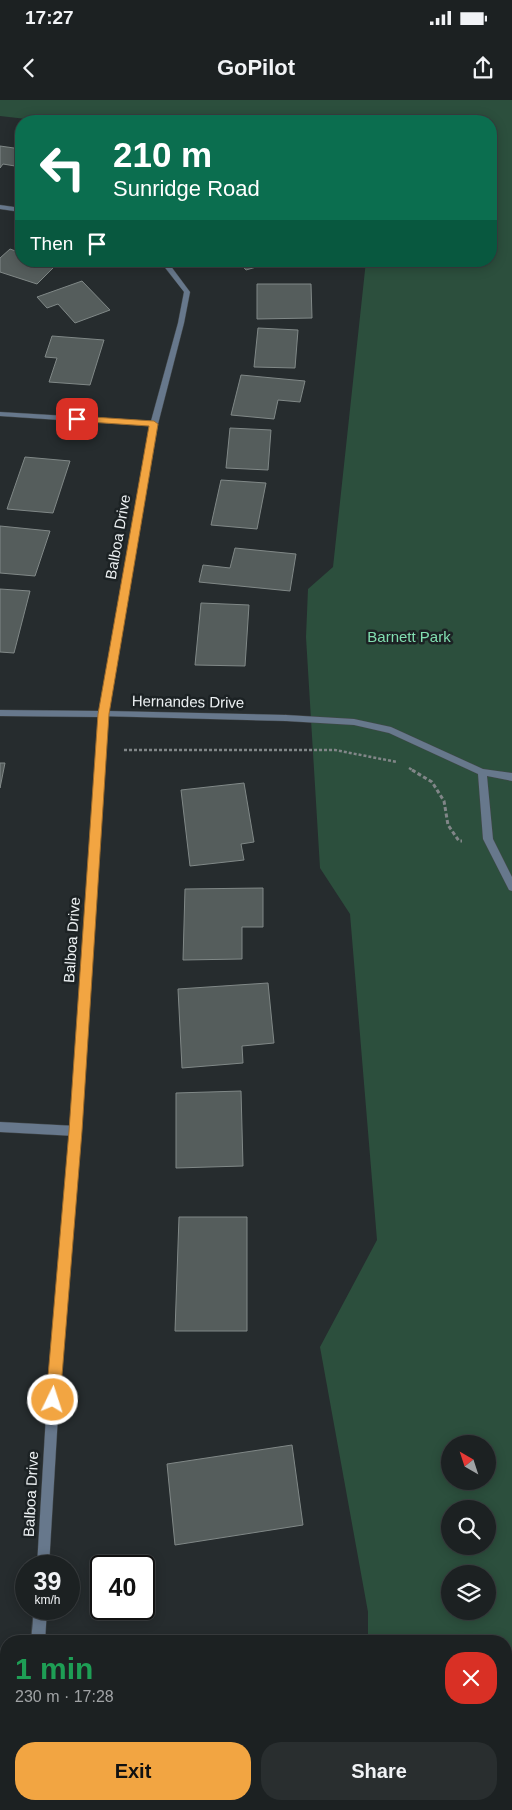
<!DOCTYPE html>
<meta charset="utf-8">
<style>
:root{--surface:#1c2122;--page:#292e2f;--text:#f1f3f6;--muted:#a0a3a5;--line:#3a3e40;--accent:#f2a542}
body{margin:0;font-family:Helvetica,sans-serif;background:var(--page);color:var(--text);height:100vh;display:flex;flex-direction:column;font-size:19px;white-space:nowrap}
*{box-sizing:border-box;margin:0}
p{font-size:16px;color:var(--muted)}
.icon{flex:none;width:28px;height:28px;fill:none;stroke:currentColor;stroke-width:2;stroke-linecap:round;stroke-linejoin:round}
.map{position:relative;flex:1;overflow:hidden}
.sheet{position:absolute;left:0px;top:1535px;width:512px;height:175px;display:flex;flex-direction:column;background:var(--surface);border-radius:20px 20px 0 0;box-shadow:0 2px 12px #0003,0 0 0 1px var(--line)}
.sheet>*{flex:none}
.banner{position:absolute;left:15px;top:15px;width:482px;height:152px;border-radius:20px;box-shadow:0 2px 12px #0003,0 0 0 1px var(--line);background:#0b6e4f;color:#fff;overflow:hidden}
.needle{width:32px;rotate:321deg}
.fabs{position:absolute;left:441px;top:1335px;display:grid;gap:10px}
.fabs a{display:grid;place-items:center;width:55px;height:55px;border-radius:50%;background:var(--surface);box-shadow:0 2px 12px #0003,0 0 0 1px var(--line);font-size:25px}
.speed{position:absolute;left:15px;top:1455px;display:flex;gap:10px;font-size:25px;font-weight:700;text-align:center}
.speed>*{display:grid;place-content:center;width:65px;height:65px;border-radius:50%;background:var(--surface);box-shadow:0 2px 12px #0003,0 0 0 1px var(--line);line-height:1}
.speed small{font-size:12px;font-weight:400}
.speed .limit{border:2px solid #111;border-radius:8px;background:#fff;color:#111}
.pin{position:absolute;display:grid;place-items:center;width:42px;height:42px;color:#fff;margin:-21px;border-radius:10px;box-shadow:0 2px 8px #0006}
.me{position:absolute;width:55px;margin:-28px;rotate:4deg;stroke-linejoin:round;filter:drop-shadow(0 0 4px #0008)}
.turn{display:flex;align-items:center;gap:18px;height:105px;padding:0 15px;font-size:22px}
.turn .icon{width:65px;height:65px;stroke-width:2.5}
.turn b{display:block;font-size:35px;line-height:42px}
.then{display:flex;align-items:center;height:48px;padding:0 15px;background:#0003;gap:10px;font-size:19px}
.round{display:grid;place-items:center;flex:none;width:52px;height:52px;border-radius:20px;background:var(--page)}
.headline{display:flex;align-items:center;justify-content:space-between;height:85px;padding:0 15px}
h1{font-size:30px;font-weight:600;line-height:38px;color:#1e9e55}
.primary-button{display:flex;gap:10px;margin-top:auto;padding:10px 15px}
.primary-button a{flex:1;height:58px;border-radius:20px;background:var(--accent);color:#111;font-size:20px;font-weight:600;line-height:58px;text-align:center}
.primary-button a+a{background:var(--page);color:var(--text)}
.status{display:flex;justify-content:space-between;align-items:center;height:35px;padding:0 25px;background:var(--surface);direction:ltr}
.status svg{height:14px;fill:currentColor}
header{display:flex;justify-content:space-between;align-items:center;height:65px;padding:0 15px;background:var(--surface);font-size:22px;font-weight:600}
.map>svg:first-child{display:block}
.green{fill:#2c4f3d;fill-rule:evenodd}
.building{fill:#555d5c;stroke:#808887}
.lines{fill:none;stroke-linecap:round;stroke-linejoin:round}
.service-casing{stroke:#424749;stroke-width:1}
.minor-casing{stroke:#424749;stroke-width:1}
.tertiary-casing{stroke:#424749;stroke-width:1}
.path-far1{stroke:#818688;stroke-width:2.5;stroke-dasharray:3 2;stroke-linecap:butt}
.path{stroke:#818688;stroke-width:3;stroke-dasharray:4 2.5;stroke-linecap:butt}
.service{fill:#67788c;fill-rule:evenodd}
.minor{fill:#67788c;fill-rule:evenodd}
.tertiary{fill:#67788c;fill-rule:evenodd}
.route{fill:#f2a542;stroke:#9d6b2b}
.labels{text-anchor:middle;stroke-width:5;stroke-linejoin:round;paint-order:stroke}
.street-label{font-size:15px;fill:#ecf0f2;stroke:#1c2224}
.park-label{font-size:15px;fill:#82dfb1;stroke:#1c2224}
</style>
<div class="status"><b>17:27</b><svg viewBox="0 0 49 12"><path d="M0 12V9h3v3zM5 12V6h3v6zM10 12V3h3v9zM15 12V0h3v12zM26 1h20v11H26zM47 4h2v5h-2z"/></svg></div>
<header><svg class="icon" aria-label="back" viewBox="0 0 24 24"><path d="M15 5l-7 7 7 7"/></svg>GoPilot<svg class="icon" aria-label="share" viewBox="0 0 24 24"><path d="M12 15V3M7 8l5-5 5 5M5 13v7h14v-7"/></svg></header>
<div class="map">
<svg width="512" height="1710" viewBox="0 0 512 1710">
<rect width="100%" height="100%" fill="#262c2e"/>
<path class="green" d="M0 0H512V1710H377L376 1704H506V1541H368V1512L320 1247 377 1140 350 814 320 768 306 537 308 489 333 467 366 161H491V21H44L0 16ZM450 1344H488V1381H450ZM450 1409H488V1446H450ZM450 1474H488V1511H450Z"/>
<g class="building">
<path d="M0 46 21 49V67L3 64 0 68Z"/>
<path d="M10 149 21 153V161H47L57 164 37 184 0 172V158Z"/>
<path d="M238 161H277L246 170Z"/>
<path d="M82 181 110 210 75 223 58 204 47 208 37 197Z"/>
<path d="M257 184H311L312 218 257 219Z"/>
<path d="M258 228 298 230 295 268 254 267Z"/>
<path d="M52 236 104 240 90 285 49 282 57 258 45 257Z"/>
<path d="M241 275 305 281 300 302 278 300 274 319 231 315Z"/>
<path d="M230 328 271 330 268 370 226 368Z"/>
<path d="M25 357 70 361 53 413 7 409Z"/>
<path d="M221 380 266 383 257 429 211 425Z"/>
<path d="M0 426 50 431 35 476 0 473Z"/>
<path d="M235 448 296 454 290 491 199 482 203 465 230 468Z"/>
<path d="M0 489 30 491 14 553 0 552Z"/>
<path d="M201 503 249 505 245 566 195 565Z"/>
<path d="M0 663H5L0 688Z"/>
<path d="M244 683 254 742 241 744 244 760 190 766 181 690Z"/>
<path d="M263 788V827H242V859L183 860 185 789Z"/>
<path d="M268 883 274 943 242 946 243 963 182 968 178 889Z"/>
<path d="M241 991 243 1066 176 1068V993Z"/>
<path d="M179 1117H247V1231H175Z"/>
<path d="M292 1345 303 1425 175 1445 167 1364Z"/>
</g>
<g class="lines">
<g class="service-casing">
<path id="service" d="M286 615 354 619 391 627 483 669 512 673V681L487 676 493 739 512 777V791L509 790 483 739 478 674 389 633 354 625 286 621 282 618Z"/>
</g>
<g class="minor-casing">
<g id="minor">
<path d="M0 105 21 108V112L0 109Z"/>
<path d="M160 161H167L190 192 184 223 158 324 108 611 286 615 290 618 286 621 100 616 99 614 150 326 0 316V312L151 321 178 223 184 192Z"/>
<path d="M0 1022 76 1026 80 1027 81 1031 80 1035 76 1036 0 1032Z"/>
<rect x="0" y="1606" width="6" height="14"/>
</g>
</g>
<g class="tertiary-casing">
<g id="tertiary">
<path d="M0 610 103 611 107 614 81 1031 60 1282 49 1466H37L48 1282 71 1031 98 617 0 616Z"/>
<path d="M34 1509H47L45 1541H31Z"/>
<rect x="23" y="1704" width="14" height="6"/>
</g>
</g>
<g class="path-far1">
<path d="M124 650H335L397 662"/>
<path d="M409 668 414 671"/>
</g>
<path class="path" d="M412 670 432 682 444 701 448 725 459 741H462"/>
<use href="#service" class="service"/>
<use href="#minor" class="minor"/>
<use href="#tertiary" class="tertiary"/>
</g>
<path class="route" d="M77 316 154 321 158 324 109 614 82 1031 60 1300 58 1305 53 1307 48 1305 46 1300 69 1031 98 614 149 326 74 321V317Z"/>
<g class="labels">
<g class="street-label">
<text transform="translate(118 437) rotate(-80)" y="5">Balboa Drive</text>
<text transform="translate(188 602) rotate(1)" y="5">Hernandes Drive</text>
<text transform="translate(72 840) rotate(-86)" y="5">Balboa Drive</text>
<text transform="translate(31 1394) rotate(-87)" y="5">Balboa Drive</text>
</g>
<g class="park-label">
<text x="409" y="542">Barnett Park</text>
</g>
</g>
</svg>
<div class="fabs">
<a><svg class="needle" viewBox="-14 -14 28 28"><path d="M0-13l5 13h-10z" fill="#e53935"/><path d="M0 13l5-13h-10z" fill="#a0a3a5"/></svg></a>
<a><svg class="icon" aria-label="search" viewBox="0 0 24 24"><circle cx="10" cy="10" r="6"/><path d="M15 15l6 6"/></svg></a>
<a><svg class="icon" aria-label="layers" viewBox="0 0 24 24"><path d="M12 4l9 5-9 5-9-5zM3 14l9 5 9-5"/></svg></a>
</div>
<div class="speed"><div>39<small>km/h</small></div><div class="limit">40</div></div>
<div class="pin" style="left:77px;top:319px;background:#d93025"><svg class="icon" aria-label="arrive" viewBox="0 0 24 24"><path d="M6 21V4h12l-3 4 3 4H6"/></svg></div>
<svg class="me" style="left:53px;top:1300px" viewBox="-20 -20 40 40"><circle r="17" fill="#f2a542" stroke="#fff" stroke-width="3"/><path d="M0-11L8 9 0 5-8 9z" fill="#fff"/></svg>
<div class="banner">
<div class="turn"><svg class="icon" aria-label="left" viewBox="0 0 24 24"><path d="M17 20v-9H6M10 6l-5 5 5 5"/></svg><div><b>210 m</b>Sunridge Road</div></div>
<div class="then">Then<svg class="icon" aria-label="arrive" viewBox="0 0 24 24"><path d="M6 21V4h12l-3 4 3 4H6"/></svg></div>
</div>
<section class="sheet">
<div class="headline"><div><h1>1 min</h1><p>230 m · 17:28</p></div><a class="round" style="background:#d93025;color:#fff"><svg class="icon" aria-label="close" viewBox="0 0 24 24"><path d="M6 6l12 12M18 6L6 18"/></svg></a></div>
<div class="primary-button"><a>Exit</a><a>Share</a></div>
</section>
</div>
